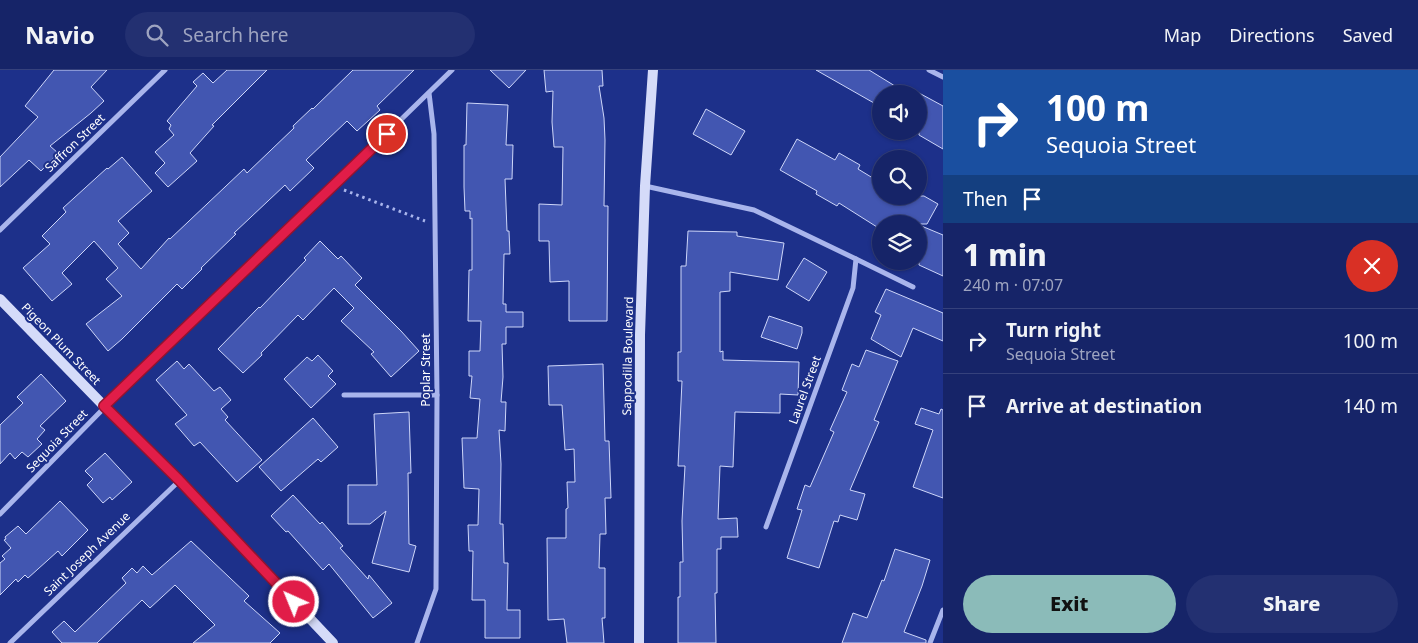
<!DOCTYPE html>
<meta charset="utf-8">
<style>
:root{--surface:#162468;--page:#233071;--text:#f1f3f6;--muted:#9ea4c0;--line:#35417c;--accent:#8bbbb9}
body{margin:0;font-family:"Noto Sans",sans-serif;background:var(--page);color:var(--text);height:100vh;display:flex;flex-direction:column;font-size:19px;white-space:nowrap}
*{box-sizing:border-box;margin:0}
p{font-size:16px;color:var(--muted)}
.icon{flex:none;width:28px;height:28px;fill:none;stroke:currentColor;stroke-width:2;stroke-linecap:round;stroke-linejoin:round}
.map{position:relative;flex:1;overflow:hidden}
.sheet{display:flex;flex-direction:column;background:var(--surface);width:475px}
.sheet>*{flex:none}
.guide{background:#1a4fa0;color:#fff;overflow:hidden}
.buttons{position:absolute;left:872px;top:15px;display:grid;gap:10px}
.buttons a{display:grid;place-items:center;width:55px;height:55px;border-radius:50%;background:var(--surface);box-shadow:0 1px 4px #0004,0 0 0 1px var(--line);font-size:25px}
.pin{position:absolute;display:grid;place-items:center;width:42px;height:42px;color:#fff;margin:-21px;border:2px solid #fff;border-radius:50%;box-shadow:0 1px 5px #0007}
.me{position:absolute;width:55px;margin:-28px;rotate:316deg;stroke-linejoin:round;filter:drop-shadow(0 0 4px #0008)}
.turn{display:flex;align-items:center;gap:18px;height:105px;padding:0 20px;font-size:22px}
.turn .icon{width:65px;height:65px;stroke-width:2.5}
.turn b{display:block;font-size:35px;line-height:42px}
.then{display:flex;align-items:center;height:48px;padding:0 20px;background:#0003;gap:10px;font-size:19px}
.round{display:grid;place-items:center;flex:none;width:52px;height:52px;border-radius:26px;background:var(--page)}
.summary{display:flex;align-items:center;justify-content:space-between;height:85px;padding:0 20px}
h1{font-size:30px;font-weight:800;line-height:38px}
.button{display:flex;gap:10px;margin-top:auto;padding:10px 20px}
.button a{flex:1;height:58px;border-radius:30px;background:var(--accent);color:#111;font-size:20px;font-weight:800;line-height:58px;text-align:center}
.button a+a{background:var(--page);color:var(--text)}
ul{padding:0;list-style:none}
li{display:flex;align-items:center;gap:15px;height:65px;padding:0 20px;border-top:1px solid var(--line)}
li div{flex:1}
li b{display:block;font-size:19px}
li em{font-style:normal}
header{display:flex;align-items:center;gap:30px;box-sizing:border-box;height:70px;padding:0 25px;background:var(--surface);border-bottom:1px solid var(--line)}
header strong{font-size:24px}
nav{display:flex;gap:28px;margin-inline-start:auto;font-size:18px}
.search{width:350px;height:45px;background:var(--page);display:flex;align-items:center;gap:12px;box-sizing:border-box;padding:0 18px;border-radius:28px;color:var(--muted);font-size:19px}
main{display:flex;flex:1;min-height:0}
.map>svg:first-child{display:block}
.building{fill:#4256b1;stroke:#ced6f9}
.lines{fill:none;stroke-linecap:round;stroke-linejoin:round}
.path{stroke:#a9b5ec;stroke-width:3;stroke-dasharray:2.5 4;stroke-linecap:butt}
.street{stroke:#a9b5ec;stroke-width:5}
.secondary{stroke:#d5dbf9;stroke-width:10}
.route-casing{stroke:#92132f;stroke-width:12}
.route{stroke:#e11d48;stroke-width:9}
.labels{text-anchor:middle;stroke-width:4;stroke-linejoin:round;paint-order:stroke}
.street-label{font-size:12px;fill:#fff;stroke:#1d308a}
</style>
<header>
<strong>Navio</strong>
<div class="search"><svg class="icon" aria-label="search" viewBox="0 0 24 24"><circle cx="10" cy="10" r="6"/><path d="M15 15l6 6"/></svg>Search here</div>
<nav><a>Map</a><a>Directions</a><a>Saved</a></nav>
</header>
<main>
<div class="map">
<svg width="943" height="573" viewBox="0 0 943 573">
<rect width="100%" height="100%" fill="#1d308a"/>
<g class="building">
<path d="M54 0H107L91 17 104 31 91 43 50 76 58 83 41 101 29 90 0 117V87L38 47 25 36Z"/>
<path d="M227 0H267L212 55 214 56 190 83 197 91 168 117 155 103 165 93 155 82 174 65 169 59 171 55 167 51 197 16 193 12 203 3 213 13Z"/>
<path d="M353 0H414L377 36 380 40 357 61 347 51 306 90 314 98 290 121 285 115 234 163 236 164 201 198 202 199 182 219 177 214 122 269 108 281 86 254 122 226 106 209 118 198 94 171 62 203 72 214 52 231 23 198 50 174 42 166 66 142 63 138 107 98 108 99 122 87 152 121 118 151 129 163 118 174 141 199 169 168 170 169 244 99 247 103 294 58 293 56 312 38 313 39Z"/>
<path d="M490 0H526L509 18Z"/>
<path d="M544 0H602L603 16H599L604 48 605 70 604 136H608L607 251H569V211L550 212 549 171H539V134L562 135 563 77H554L552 52 553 21 546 22Z"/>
<path d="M816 0H869L908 24H881V37Z"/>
<path d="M919 23 943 36V79L919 65Z"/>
<path d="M467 33 508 35 506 75H513L512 109H505L507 161H509L510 184H504L503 234H506V242H523V257H506V274H502L503 307 501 332H506L505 361 499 360 501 394 500 454H503L504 493H508L507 540H520V568H485V530H472L473 481H469L468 455H478L479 419 464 418 462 368H477L480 329 470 328 472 306H469V281H480L481 251H468L469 200H472V148L470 149V141H465L464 117V75H466Z"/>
<path d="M706 39 745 61 731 85 693 64Z"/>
<path d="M797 69 835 90 839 83 860 95 858 99 881 113V126H924L938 134 927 154H879L877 157 839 133 837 136 816 124 817 121 780 100Z"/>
<path d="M919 155 943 165V206L919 195Z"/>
<path d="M688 161 737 162V166L784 173 778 210 730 202V221L720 222V282L723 281V290L799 292 798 325 780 324V343L735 342 733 397 720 396 718 449 737 448 738 467H721V479H717V523H715L716 573H678V527H680V492H683L682 451 685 396H678L682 311H678V282H681V196H686Z"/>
<path d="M320 171 338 189 341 186 362 208 355 215 401 261 419 281 391 307 371 284 374 282 341 251 354 238 334 218 303 250 298 245 261 283 262 285 243 303 218 279 259 237 260 238 306 190 304 188Z"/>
<path d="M804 188 827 202 809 231 786 217Z"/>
<path d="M886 219 943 243V271L913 258 901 287 871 269 881 245 875 242Z"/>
<path d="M769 246 802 257V263L797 279 761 267Z"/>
<path d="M866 280 898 291 874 350 879 352 850 420 865 424 857 450 840 445 838 452 834 451 819 498 787 488 802 440 797 439 805 415 810 417 834 362 830 360 847 322 842 320 852 294 859 297Z"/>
<path d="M318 285 333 301 328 306 336 314 311 338 284 309 307 287 312 291Z"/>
<path d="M177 291 184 299 189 294 214 321 220 317 231 330 221 339 228 347 225 350 262 390 237 412 200 372 194 376 175 354 187 345 156 310Z"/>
<path d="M603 294 605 371H609L611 428H605L606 464H600L599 498H605V548H602L604 573H567L564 549 548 550 547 468H566V439L568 438 567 412H575L574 379 565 380 562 335H549L548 296Z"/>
<path d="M41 304 66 331 40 356 45 360 37 369 42 374 28 387 22 382 15 389 10 383 0 394V355L23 333 17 327Z"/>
<path d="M921 338 939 344 941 339 943 340V428L913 417 933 360 915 354Z"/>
<path d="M409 342 411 403H408L409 474 416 476 409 502 372 493 386 441 370 454H348V415H377L374 344Z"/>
<path d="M313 348 338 377 321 392 318 389 281 421 259 397Z"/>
<path d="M105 383 132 412 112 430 110 427 103 433 87 415 93 409 85 401Z"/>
<path d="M293 425 320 454 322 452 343 476 340 478 368 509 369 505 392 533 373 548 329 494 323 500 288 461 286 462 271 446Z"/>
<path d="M60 431 88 460 62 486 58 481 28 508 25 505 18 512 16 509 0 525V493L5 489 2 486 11 478 4 470 6 469 5 467 18 456 26 464Z"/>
<path d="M191 471 249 526 244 531 280 563 270 573H193L215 555 175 515 150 538 142 530 97 573H62L52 562 64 551 75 562 126 513 122 508 132 498 137 503 143 496 152 505Z"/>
<path d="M895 479 930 490 922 516 904 562 926 570V573H842L853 543 867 548 882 510 884 511Z"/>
</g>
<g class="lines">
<path class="path" d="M344 120 425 151"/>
<g class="street">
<path d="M929 0 943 7"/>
<path d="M645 116 754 140 856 189 853 218 766 457"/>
<path d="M0 160 165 0"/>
<path d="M856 189 913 217"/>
<path d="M344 325H437"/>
<path d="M0 444 105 337 452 0"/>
<path d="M10 573 179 411"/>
<path d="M417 573 436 519 437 325 434 64 429 23"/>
<path d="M930 573 943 540"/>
</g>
<g class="secondary">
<path d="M0 229 105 337 179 410 333 573"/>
<path d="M639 573 640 265 645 116 653 0"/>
</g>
</g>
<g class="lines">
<g class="route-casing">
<path id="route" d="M294 532 179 410 104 336 387 64"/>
</g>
<use href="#route" class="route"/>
</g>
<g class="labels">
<g class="street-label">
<text transform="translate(75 73) rotate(-44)" y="4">Saffron Street</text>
<text transform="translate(61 274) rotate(46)" y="4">Pigeon Plum Street</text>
<text transform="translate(628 286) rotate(-89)" y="4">Sappodilla Boulevard</text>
<text transform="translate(426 300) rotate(-90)" y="4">Poplar Street</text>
<text transform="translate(805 320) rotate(-70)" y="4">Laurel Street</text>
<text transform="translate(57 371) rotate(-46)" y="4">Sequoia Street</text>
<text transform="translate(87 484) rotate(-44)" y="4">Saint Joseph Avenue</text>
</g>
</g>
</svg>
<div class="buttons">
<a><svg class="icon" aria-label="sound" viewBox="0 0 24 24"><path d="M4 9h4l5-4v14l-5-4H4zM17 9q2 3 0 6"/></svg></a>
<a><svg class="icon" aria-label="search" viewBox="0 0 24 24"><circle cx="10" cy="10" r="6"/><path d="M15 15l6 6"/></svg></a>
<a><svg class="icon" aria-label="layers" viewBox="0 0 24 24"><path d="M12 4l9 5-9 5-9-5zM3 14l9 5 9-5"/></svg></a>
</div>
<div class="pin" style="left:387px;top:64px;background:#d93025"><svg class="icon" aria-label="arrive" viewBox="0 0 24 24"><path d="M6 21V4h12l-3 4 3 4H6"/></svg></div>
<svg class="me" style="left:294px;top:532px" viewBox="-20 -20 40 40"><circle r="17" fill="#e11d48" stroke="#fff" stroke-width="3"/><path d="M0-11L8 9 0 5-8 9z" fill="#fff"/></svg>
</div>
<section class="sheet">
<div class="guide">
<div class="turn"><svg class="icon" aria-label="right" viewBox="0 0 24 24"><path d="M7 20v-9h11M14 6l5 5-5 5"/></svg><div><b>100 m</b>Sequoia Street</div></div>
<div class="then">Then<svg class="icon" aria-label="arrive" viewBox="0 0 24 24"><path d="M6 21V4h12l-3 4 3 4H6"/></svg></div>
</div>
<div class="summary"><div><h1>1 min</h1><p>240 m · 07:07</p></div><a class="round" style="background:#d93025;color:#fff"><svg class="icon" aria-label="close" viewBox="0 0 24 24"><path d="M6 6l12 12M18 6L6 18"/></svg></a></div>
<ul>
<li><svg class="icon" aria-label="right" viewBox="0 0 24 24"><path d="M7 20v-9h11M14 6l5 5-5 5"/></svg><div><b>Turn right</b><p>Sequoia Street</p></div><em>100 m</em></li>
<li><svg class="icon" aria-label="arrive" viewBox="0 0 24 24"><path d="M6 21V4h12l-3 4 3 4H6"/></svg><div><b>Arrive at destination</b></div><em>140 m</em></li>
</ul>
<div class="button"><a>Exit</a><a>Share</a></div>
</section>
</main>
